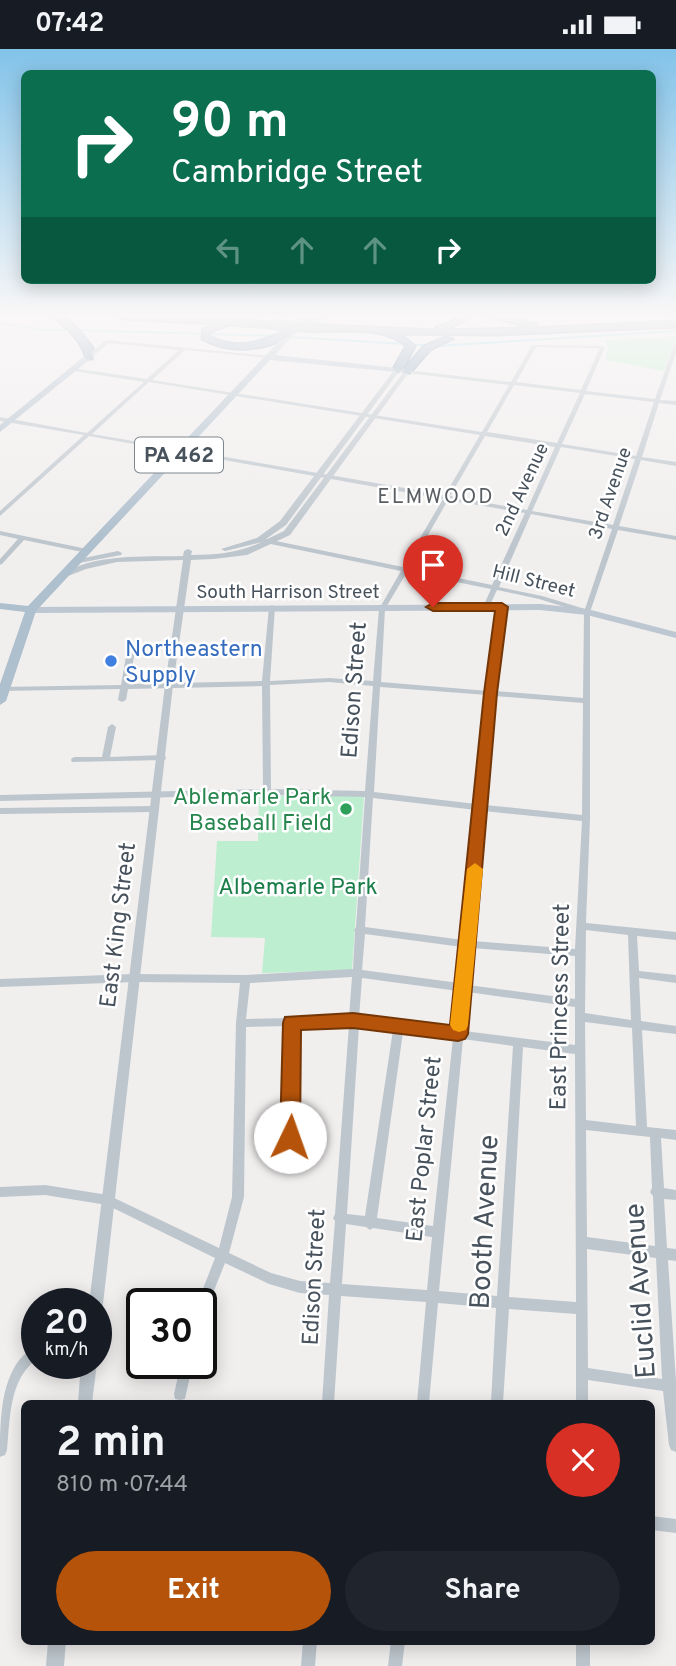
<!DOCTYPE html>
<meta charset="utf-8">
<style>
:root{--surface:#171b24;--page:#20242c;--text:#f1f3f6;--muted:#9ea1a6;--accent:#b45309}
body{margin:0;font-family:Overpass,sans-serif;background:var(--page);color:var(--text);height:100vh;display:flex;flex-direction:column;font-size:26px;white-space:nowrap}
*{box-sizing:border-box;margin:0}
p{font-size:23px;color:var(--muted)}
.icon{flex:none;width:38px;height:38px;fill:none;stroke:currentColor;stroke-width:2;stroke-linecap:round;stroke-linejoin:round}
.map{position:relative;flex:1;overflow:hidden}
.side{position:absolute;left:21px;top:1351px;width:634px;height:245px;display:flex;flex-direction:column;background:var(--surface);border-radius:10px;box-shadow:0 4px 18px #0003}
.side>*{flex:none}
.hud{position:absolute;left:21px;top:21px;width:635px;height:214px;border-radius:10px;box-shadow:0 4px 18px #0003;background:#0b6e4f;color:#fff;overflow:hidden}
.speed{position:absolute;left:21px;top:1239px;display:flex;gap:14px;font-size:35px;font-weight:700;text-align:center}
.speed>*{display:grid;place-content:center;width:91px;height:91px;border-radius:50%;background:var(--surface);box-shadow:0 4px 18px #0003;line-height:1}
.speed small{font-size:18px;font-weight:400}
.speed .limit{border:4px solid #111;border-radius:10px;background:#fff;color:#111}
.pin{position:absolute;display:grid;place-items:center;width:60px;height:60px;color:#fff;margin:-72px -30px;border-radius:50% 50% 50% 0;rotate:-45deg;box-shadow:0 0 7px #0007}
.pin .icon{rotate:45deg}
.me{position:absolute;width:77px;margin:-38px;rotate:3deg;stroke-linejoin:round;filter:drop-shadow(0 0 5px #0008)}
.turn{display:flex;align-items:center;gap:24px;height:147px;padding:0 35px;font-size:32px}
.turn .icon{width:91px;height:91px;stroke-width:2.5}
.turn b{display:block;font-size:49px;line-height:60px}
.lanes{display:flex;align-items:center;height:66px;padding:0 35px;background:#0003;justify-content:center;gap:35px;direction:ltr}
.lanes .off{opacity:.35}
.round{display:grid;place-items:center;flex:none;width:74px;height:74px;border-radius:37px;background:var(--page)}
.head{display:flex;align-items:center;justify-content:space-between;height:119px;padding:0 35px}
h1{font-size:42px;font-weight:700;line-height:52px}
.button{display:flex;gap:14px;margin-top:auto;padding:14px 35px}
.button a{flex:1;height:80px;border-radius:42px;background:var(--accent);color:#fff;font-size:28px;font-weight:700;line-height:80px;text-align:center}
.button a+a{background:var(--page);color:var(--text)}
.status{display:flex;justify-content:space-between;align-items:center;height:49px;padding:0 35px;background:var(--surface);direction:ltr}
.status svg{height:19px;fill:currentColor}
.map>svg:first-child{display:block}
.green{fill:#bdeecf}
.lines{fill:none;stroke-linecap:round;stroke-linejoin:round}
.stream{stroke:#8ad9eb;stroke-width:2}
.motorway-casing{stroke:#728da9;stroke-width:3}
.minor{fill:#bdc6cd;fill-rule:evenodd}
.tertiary{fill:#bdc6cd;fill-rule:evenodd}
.secondary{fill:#bcc7d2;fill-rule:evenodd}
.primary{fill:#aebfcd;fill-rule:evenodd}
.motorway{fill:#86a2bd;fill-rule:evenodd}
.motorway-bridge-casing{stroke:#728da9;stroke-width:11;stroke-linecap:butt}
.motorway-bridge{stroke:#86a2bd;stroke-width:10}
.route{fill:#b45309;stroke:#753606;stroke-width:2}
.slow{fill:#f59e0b}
.shop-dot{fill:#3f7fe0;stroke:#fff;stroke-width:2.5}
.leisure-dot{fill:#2e9e5b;stroke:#fff;stroke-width:2.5}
.labels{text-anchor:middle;stroke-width:5;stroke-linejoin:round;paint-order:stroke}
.far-street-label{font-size:19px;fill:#47525c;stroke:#fff}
.shield{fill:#fff;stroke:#7e868d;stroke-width:2}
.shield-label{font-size:21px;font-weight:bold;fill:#47525c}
.far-neighbourhood-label{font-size:21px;letter-spacing:2px;fill:#5b5f63;stroke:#fff}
.shop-label{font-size:23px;fill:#366cbe;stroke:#fff;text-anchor:start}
.street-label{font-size:23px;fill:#47525c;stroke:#fff}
.leisure-label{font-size:23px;fill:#27864d;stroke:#fff;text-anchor:end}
.park-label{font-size:23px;fill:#187d48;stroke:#fff}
.near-street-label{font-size:28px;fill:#47525c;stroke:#fff}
</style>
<div class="status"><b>07:42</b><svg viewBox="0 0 49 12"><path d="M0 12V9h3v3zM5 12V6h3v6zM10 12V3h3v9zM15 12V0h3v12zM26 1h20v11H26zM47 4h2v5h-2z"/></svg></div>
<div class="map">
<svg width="676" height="1617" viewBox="0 0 676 1617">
<rect width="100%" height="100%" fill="#f1eeee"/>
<g class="green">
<path d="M676 288 664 322 606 311 608 299 605 291Z"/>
<path d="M259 747H364L352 921 262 924 265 889 211 888 217 792H258Z"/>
</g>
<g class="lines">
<g class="stream">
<path d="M0 274 44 281H70"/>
<path d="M76 281 276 287"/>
<path d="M290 288 405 295"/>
<path d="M412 296H426"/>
<path d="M436 297 676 282"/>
</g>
<g class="motorway-casing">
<g id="motorway">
<path d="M53 267C72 267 82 285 93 299L92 310H86C82 291 67 280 53 267Z"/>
<path d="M118 267 276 273 280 276 276 279 228 276 210 283V287C250 310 288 274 299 280 272 302 232 307 202 290L203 280 216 275 122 270Z"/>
<path d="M312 267H324L307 272V268Z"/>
<path d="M455 267H463L464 272 445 281 532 279 488 267H502L536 275 534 279 676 272V278L498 286 400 285 415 297 403 320 398 323 393 320 406 297C385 278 349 283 321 282L317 279 321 276 435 281 436 278 456 271Z"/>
<path d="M446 288 453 290 430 301 410 324H404V320L424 297Z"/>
</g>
</g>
<g class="minor">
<path d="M106 291 268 307 270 308 268 309 185 301 152 331 482 383 509 336 407 324 404 322 405 321 511 333 532 296 603 297 605 298 586 342 655 350 674 296 676 295V303L660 351 676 352V356L659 354 642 408 676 413V417L641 411 619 477 676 487V491L618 481 590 563V769L586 874 676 883V891L637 887 639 922 676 926V934L639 929 641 972 676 977V985L642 981 647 1078 676 1081V1091L661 1089 664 1139 676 1141V1151L664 1150 667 1199 676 1200V1212L668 1211 676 1332V1403L671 1401 669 1396 663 1342 588 1331V1354H576V1265L509 1260 503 1354H491L496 1259 438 1254 429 1354H417L426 1253 341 1247 334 1354H322L329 1246 300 1244 269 1235 225 1214 205 1264 201 1266V1255H197L215 1209 107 1156 45 1146 0 1148V1138L45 1136 108 1146 219 1199 232 1148 236 974 240 934 134 933 0 938V930L134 925 245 926 353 920 355 883 354 881 356 878 365 748 267 746 0 752V746L263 740 262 637 128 640 126 651 122 653 118 651 120 640 0 642V638L121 636 127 602 131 600 135 602 129 635 262 632 269 558 272 556 275 558 270 632 329 629 373 632 379 560 401 522 261 493 258 491 261 489 403 518 443 450 89 387 0 467V462L84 386 0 372V368L87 384 144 333 74 322 72 321V319L147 330 179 301 109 294 91 309H87V307ZM536 298 600 299 581 341 516 333ZM149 333 480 386 445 446 92 385ZM514 336 580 344 557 394 487 383ZM585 345 654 353 636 407 562 395ZM485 387 555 398 527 461 450 447ZM561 398 635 410 613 476 532 462ZM448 451 525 464 492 536 409 519ZM531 465 612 480 585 560 542 547 499 538ZM407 523 491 540 483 558 486 560 489 558 497 541 539 550 584 564 583 649 495 642 505 558 502 556 499 558 488 642 381 633 385 560ZM329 633 373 637 365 742 271 740 270 636ZM380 638 488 646 476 755 374 743ZM495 647 583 654 582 766 485 756ZM373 749 476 761 463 891 365 878ZM484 762 582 772 575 900 473 892ZM586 881 628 886 631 971 585 964ZM365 885 462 898 459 934 362 921ZM472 899 575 907V950L468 936ZM352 928 349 968 246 970 250 934ZM362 929 458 942 454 981 359 969ZM468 943 575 958V996L464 982ZM585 973 632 979 636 1077 586 1071ZM349 976 335 1165 333 1169 335 1172 330 1234 300 1232 271 1224 229 1204 244 1148 246 978 287 977 283 1110 285 1114 289 1115 293 1114 295 1110 297 977ZM359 977 393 981 365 1167 347 1165ZM403 983 453 989 433 1177 377 1169ZM463 990 513 997 497 1247 439 1242ZM523 998 575 1005 576 1253 509 1248ZM586 1081 650 1088 652 1139 650 1143 653 1147 655 1197 587 1188ZM346 1175 366 1178 370 1181 373 1179 432 1188 427 1241 342 1235ZM587 1200 656 1209 662 1330 588 1319Z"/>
<path d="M0 482 87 500 90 502 87 504 24 491 2 515 0 516V510L18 490 0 486Z"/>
<path d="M112 675 116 678 110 708 162 706 165 707 166 709 165 711 72 713 71 711 72 709 75 708H102L108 678Z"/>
<path d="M155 757 159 760 155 763 0 765V759Z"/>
<path d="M37 1296V1310C9 1330 10 1370 7 1401L5 1406 0 1408C0 1368 0 1316 37 1296Z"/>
<path d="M181 1314H193L186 1345 185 1350 180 1351 175 1350 174 1345Z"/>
<path d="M651 1467 676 1470V1484L651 1481Z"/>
<path d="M303 1592H317L315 1617H301Z"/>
<path d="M391 1592H405L402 1617H388Z"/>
<rect x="576" y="1592" width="14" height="25"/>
</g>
<g class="tertiary">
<path d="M395 320 400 321 286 476 263 492 284 482 405 321H409V323L290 486 247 506 213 510 191 511 173 636 103 1255 101 1260 96 1262V1255H89L165 636 183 511 117 513 86 520 63 529 59 527C92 504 145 508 183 507L184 502 188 500 192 502 191 506C218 506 238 504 262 493L225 502 221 500 257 489 280 472Z"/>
<path d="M118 502 122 504 121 506 79 514 75 512 79 510Z"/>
<path d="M96 1313 97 1314 92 1354H78L81 1314Z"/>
<path d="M48 1592H66L64 1617H46Z"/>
</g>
<path class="secondary" d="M540 555 587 560 676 583V589L587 566 540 561 31 564 26 561 31 558Z"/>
<g class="primary">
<path d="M303 267H311L275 306 407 320 411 322 407 324 270 311 36 562 6 652 0 656V635L25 563 0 560V554L28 557Z"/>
<path d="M86 306 93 308 0 383V376Z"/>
</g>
<use href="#motorway" class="motorway"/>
<g class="motorway-bridge-casing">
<path id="motorway-bridge" d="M276 276 321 279"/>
</g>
<use href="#motorway-bridge" class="motorway-bridge"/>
</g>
<linearGradient id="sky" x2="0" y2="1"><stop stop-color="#82c3e9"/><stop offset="0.54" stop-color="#f9f7f7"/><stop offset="1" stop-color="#f9f7f7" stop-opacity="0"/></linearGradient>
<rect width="676" height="493" fill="url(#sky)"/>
<path class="route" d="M502 554 508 558 497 644 468 985 465 990 458 992 353 979 301 981 300 1088 297 1095 290 1097 283 1095 280 1088 283 974 285 968 353 964 450 976 484 644 495 562H433L426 558 433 554Z"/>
<path class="slow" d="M475 814 483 820 468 976 466 981 459 983 453 981 450 976 467 820Z"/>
<circle class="shop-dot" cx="111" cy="612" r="7"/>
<circle class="leisure-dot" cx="346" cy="760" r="7"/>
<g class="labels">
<g class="far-street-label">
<text transform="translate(521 440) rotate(-65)" y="7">2nd Avenue</text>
<text transform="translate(609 444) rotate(-71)" y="7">3rd Avenue</text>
<text transform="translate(534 531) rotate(14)" y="7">Hill Street</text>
<text x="288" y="549">South Harrison Street</text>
</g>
<rect class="shield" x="135" y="388.5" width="88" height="35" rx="5"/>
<g class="shield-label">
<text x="179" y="413">PA 462</text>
</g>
<g class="far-neighbourhood-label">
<text x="436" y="454">ELMWOOD</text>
</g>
<g class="shop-label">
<text x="125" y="607">Northeastern<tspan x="125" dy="26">Supply</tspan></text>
</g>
<g class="street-label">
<text transform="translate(353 641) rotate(-86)" y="8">Edison Street</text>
<text transform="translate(117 876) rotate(-83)" y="8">East King Street</text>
<text transform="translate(559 958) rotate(-89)" y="8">East Princess Street</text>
<text transform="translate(423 1100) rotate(-84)" y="8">East Poplar Street</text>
<text transform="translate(313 1228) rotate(-87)" y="8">Edison Street</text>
</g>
<g class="leisure-label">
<text x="332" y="755">Ablemarle Park<tspan x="332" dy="26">Baseball Field</tspan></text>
</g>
<g class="park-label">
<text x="298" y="845">Albemarle Park</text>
</g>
<g class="near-street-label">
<text transform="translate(483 1173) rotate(-87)" y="10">Booth Avenue</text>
<text transform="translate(639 1242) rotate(-94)" y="10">Euclid Avenue</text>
</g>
</g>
</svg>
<div class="speed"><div>20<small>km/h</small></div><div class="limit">30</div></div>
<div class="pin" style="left:433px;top:558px;background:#d93025"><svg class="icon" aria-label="arrive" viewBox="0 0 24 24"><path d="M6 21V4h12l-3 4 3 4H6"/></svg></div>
<svg class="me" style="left:290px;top:1088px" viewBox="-20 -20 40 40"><circle r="19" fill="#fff"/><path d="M0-13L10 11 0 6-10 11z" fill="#b45309"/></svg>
<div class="hud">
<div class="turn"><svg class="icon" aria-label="right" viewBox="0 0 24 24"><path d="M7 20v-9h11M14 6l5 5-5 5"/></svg><div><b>90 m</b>Cambridge Street</div></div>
<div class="lanes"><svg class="icon off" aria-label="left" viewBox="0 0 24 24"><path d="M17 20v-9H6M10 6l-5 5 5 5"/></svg><svg class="icon off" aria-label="ahead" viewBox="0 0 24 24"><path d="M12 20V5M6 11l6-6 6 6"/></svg><svg class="icon off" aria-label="ahead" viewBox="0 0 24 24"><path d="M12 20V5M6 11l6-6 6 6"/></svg><svg class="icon" aria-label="right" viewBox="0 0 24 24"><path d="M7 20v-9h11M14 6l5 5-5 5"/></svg></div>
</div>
<section class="side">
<div class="head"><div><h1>2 min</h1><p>810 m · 07:44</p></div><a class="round" style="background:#d93025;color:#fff"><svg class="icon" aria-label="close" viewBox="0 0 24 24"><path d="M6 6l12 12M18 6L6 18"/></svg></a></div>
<div class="button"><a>Exit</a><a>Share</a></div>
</section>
</div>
